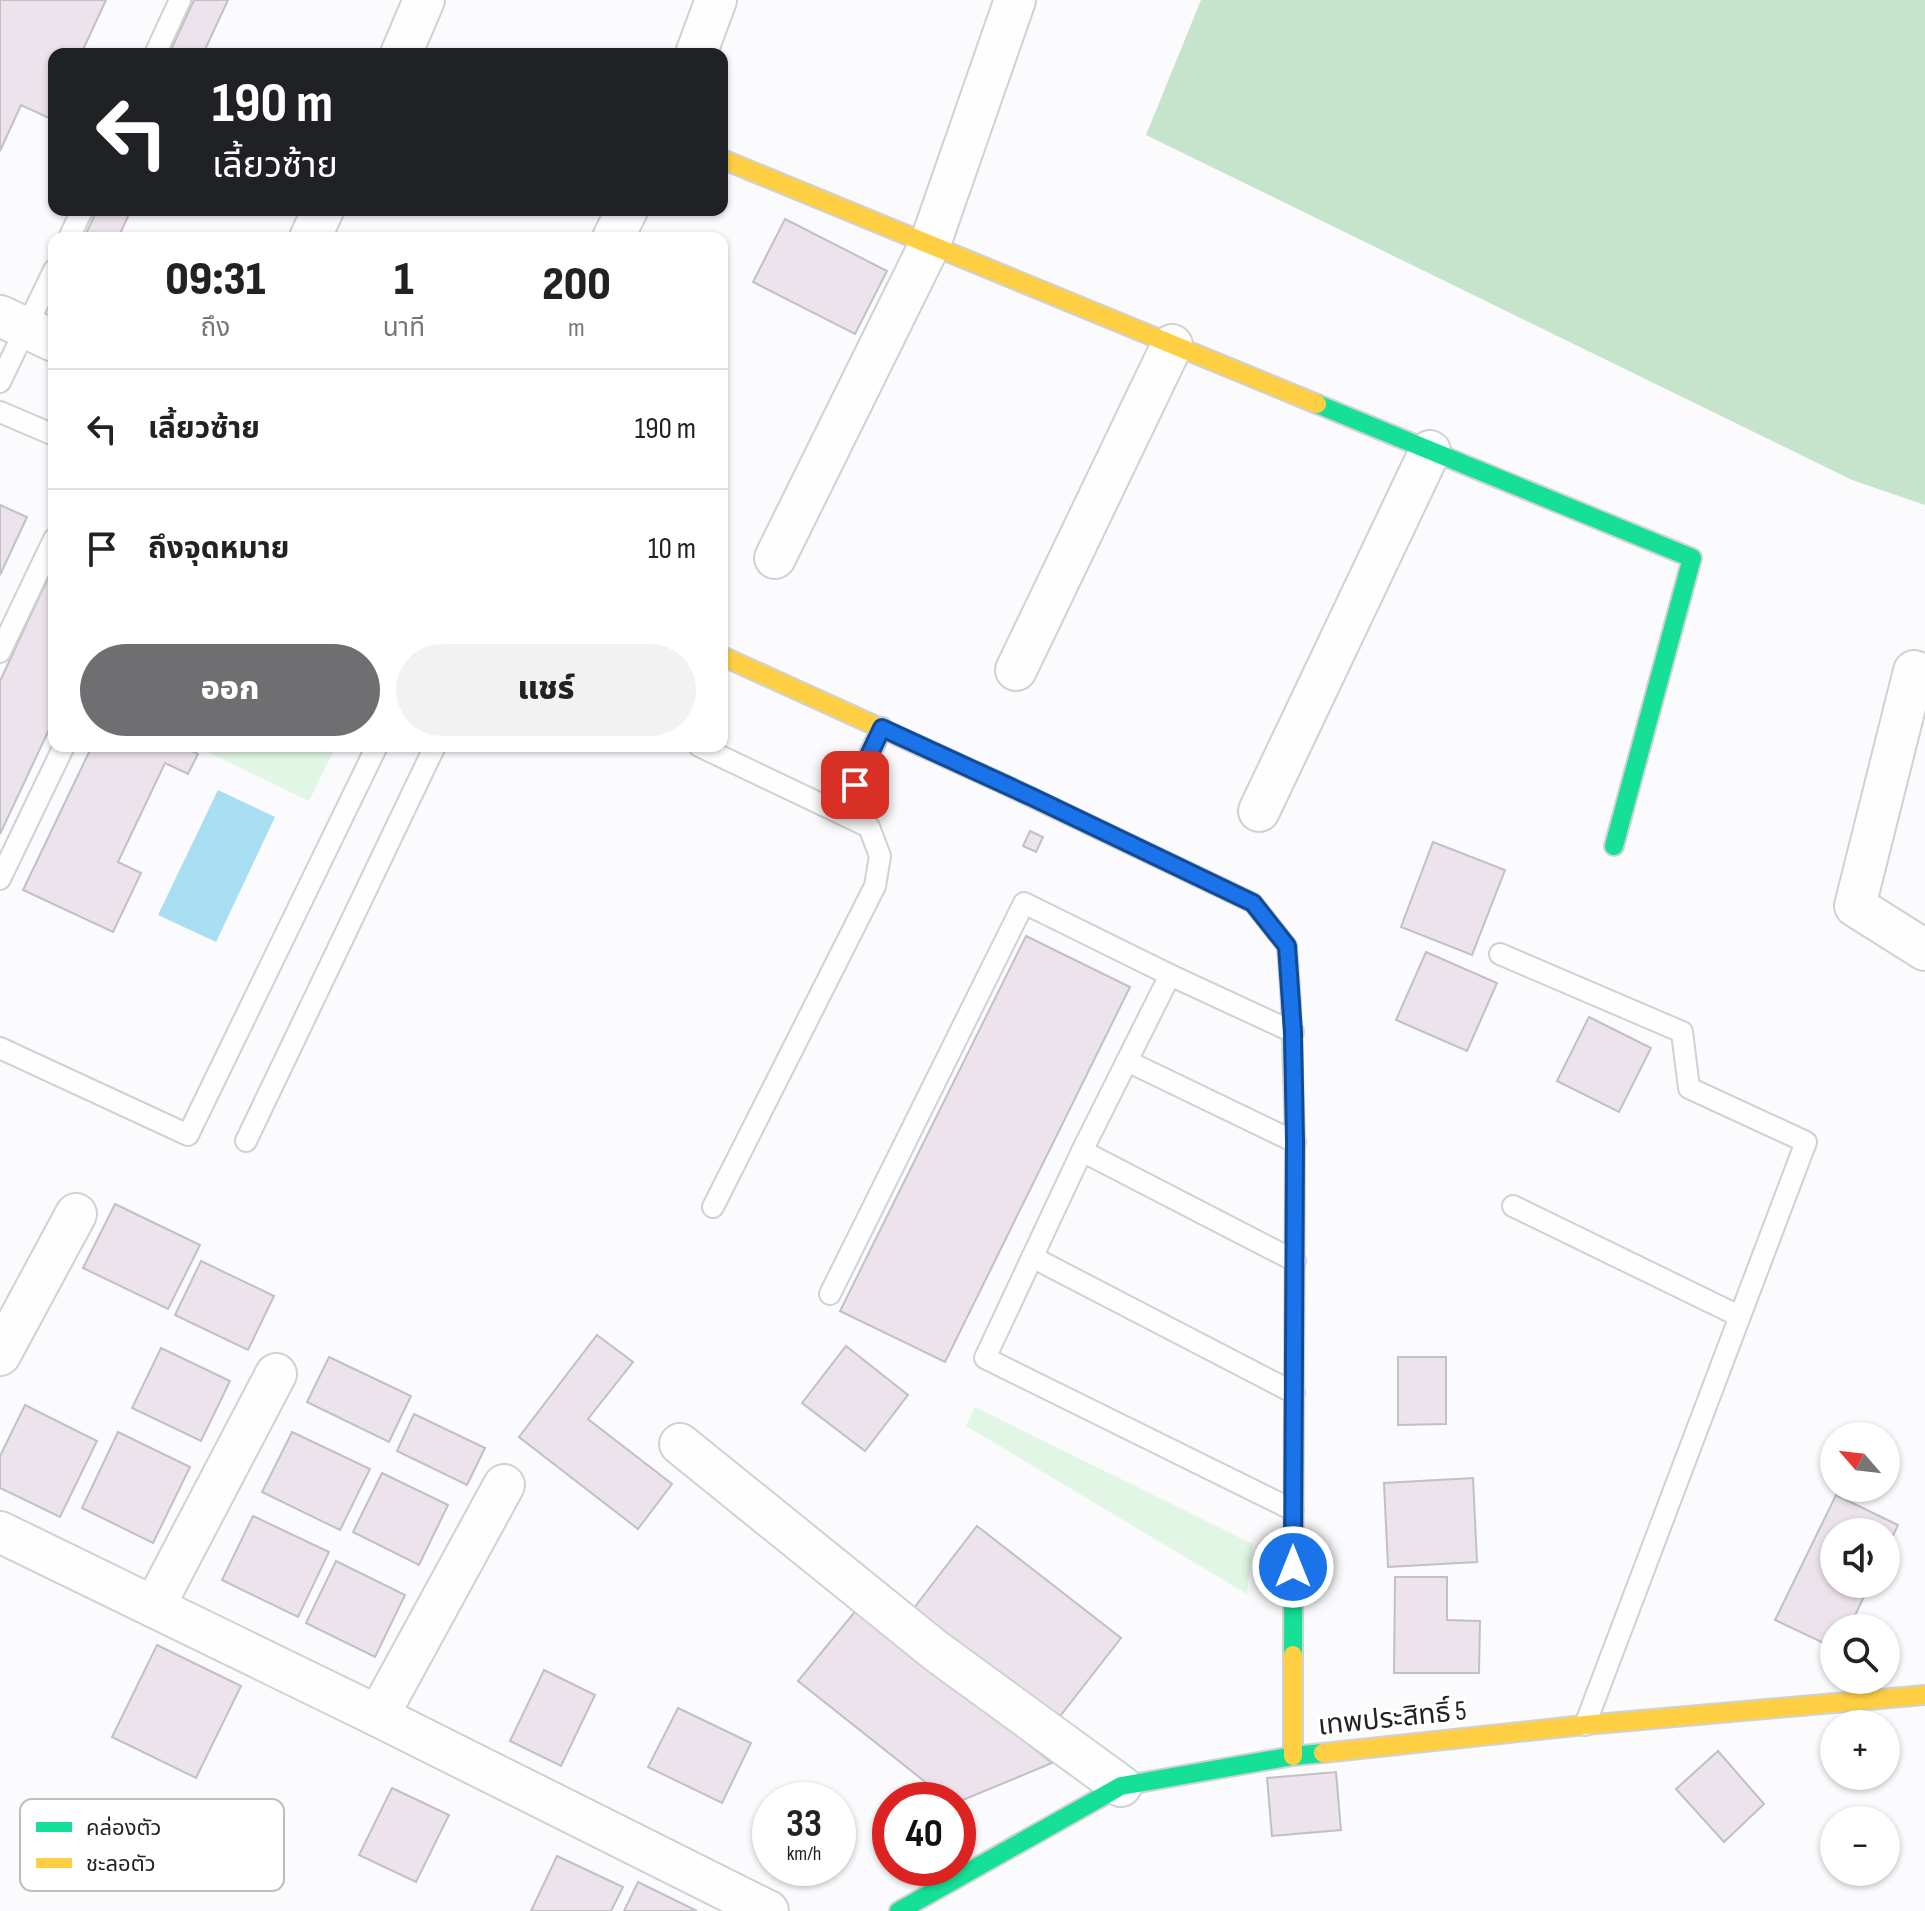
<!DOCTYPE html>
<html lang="th">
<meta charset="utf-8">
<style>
:root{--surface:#fff;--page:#f2f2f2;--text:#222;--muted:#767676;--line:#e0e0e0;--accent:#6f6f72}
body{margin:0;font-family:"Sofia Sans Condensed","Noto Sans Thai",sans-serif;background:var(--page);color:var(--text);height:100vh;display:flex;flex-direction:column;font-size:30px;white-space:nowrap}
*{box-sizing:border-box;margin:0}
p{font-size:26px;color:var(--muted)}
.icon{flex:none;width:44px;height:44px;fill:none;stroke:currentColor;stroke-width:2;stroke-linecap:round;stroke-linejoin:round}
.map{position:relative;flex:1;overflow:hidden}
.sheet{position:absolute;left:48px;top:232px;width:680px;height:520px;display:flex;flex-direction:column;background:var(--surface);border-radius:16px;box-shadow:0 2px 6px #0004}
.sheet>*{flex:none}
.top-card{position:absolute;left:48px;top:48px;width:680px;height:168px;border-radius:16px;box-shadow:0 2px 6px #0004;background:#202124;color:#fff;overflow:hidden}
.needle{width:52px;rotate:298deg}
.buttons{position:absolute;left:1820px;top:1422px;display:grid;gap:16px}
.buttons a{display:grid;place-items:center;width:80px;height:80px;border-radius:50%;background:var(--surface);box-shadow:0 2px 6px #0004;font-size:40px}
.speed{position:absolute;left:752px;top:1782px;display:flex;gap:16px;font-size:40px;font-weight:700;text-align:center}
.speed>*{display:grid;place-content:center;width:104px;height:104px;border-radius:50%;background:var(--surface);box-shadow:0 2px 6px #0004;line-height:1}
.speed small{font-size:20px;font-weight:400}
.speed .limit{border:12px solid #d22;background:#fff;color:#111}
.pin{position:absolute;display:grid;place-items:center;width:68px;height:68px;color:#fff;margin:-34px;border-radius:16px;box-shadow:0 4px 12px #0006}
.me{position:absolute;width:88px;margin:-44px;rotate:0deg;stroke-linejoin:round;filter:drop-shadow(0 0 6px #0008)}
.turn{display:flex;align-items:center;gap:28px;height:168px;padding:0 32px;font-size:36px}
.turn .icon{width:104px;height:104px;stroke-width:2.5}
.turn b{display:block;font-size:56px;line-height:68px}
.eta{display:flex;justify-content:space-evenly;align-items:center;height:136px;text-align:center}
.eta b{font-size:48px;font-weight:800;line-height:56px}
.primary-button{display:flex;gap:16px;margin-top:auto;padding:16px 32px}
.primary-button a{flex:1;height:92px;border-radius:48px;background:var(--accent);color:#fff;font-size:32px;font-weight:800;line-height:92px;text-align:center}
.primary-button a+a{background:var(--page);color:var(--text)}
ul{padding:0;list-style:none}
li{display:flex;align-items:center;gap:24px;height:120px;padding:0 32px;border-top:2px solid var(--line)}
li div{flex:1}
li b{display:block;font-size:30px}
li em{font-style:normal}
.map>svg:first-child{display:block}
.green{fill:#e2f6e6}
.forest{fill:#c6e4cc}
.water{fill:#a7def2}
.building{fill:#ede3ec;stroke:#c1c0c2;stroke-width:2}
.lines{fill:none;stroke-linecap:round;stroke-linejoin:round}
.lane-casing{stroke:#d0d1d3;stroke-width:24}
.street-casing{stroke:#d0d1d3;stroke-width:44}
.fast-casing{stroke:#d0d1d3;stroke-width:22}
.slow-casing{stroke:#d0d1d3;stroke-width:22}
.lane{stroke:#fefeff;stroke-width:20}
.street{stroke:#fefeff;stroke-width:40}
.fast{stroke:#16e098;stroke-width:18}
.slow{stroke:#ffcf43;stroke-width:18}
.route-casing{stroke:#114b97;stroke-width:20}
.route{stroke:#1a73e8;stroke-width:14}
.labels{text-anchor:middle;stroke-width:6;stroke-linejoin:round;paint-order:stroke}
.street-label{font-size:28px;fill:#232327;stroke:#fff}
.key{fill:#fff;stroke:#bdbdbe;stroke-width:2}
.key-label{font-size:22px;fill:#232327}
</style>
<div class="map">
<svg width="1925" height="1911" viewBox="0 0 1925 1911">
<rect width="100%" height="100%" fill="#fbfbfd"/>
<g class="green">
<path d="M195 746H336L309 801Z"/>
<path d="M975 1407 1253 1544 1247 1594 966 1426Z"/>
</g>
<path class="forest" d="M1201 0H1925V505L1852 480 1146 135Z"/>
<path class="water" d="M218 790 275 817 216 942 158 915Z"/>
<g class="building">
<path d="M0 0H106L81 54H54V112L51 119 21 105 0 151Z"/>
<path d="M194 0H228L203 54H169Z"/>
<path d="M97 210H131L118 238H84Z"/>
<path d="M785 219 887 271 855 334 753 282Z"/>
<path d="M0 505 27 517 0 575Z"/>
<path d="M54 565V719L0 834V681Z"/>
<path d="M92 746H181L198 754 188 774 165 763 118 862 141 873 113 932 23 890Z"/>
<path d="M1030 831 1043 837 1036 852 1023 846Z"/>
<path d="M1433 842 1505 870 1472 955 1401 927Z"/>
<path d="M1026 936 1130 987 945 1362 840 1311Z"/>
<path d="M1426 952 1497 983 1467 1051 1396 1020Z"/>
<path d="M1589 1017 1651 1048 1619 1112 1557 1081Z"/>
<path d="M115 1204 200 1245 168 1309 83 1268Z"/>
<path d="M201 1261 274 1296 248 1350 175 1315Z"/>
<path d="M597 1335 633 1362 588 1419 672 1484 638 1529 519 1437Z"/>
<path d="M846 1346 908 1395 865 1451 802 1403Z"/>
<path d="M161 1348 230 1381 201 1441 132 1408Z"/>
<path d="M329 1357 411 1396 389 1442 307 1402Z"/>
<path d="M1398 1357H1446V1424L1398 1425Z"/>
<path d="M25 1405 97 1441 60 1517 0 1488V1456Z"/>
<path d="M414 1414 485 1448 467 1485 397 1451Z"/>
<path d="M118 1432 190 1467 153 1543 82 1508Z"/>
<path d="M292 1432 370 1469 340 1530 262 1492Z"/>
<path d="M382 1473 448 1505 419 1565 353 1532Z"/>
<path d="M1473 1478 1477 1562 1388 1567 1384 1483Z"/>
<path d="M1836 1495 1898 1525 1886 1551V1532H1834V1584H1870L1849 1628H1834V1648L1775 1620Z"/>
<path d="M253 1516 329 1552 298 1617 222 1580Z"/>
<path d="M977 1526 1121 1638 1057 1720 914 1608Z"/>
<path d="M336 1561 405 1595 375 1657 306 1623Z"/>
<path d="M1395 1577H1447V1620L1480 1621 1479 1673H1394Z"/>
<path d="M858 1608 1052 1763 958 1802V1800H948L798 1681Z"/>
<path d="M157 1645 241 1686 196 1778 112 1737Z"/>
<path d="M544 1670 595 1695 561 1766 510 1741Z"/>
<path d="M678 1708 751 1743 722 1803 648 1767Z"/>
<path d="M1718 1751 1764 1804 1724 1842 1676 1789Z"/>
<path d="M1336 1772 1341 1830 1272 1836 1267 1778Z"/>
<path d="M392 1788 449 1815 416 1882 359 1855Z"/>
<path d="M557 1856 623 1887 611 1911H531Z"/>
<path d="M638 1882 697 1911H624Z"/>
</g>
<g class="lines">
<g class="lane-casing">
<g id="lane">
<path d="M155 54 180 0"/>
<path d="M69 238 82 210"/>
<path d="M0 382 54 270"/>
<path d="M0 412 54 435"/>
<path d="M0 652 54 539"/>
<path d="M699 746 869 827 880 856 875 886 713 1207"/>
<path d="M842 814 882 728"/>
<path d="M0 879 64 746"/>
<path d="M1500 954 1682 1032 1689 1088 1806 1142 1585 1725"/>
<path d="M0 1048 188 1135 377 746"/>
<path d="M1127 1061 1295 1142"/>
<path d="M246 1141 435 746"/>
<path d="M1082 1151 1170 975"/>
<path d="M1513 1206 1739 1316"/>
<path d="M1032 1257 1294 1393"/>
<path d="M830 1294 1024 903 1170 975 1293 1032"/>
<path d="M1293 1510 985 1358 1082 1151 1295 1261"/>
</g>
</g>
<g class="street-casing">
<g id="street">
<path d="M401 54 424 0"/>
<path d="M696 54 716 0"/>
<path d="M310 238 323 210"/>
<path d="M613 238 627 210"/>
<path d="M0 316 54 341"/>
<path d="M775 558 930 244 1015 0"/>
<path d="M1016 670 1172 345"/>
<path d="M1925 675 1914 671 1855 906 1925 950"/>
<path d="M1259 811 1430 451"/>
<path d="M0 1355 76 1214"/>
<path d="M680 1444 936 1651 1121 1786"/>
<path d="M0 1532 378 1716 768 1911"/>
<path d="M154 1607 276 1374"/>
<path d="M378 1716 504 1485"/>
</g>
</g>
<g class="fast-casing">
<g id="fast">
<path d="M1317 404 1692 558 1614 846"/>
<path d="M1291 1004 1295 1142 1293 1655"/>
<path d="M899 1911 1121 1786 1293 1756 1323 1753"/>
</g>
</g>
<g class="slow-casing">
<g id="slow">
<path d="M722 159 1317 404"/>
<path d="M722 656 1008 786 1253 903 1287 946 1291 1004"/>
<path d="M1323 1753 1585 1725 1925 1695"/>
<path d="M1293 1756V1655"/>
</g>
</g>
<use href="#lane" class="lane"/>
<use href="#street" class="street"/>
<use href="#fast" class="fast"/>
<use href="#slow" class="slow"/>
</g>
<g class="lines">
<g class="route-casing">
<path id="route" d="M855 785 882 728 1032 797 1253 903 1287 946 1293 1032 1295 1142 1293 1567"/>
</g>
<use href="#route" class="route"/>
</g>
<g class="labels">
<g class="street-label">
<text transform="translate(1392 1717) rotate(-6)" y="10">เทพประสิทธิ์ 5</text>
</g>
</g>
<rect x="20" y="1799" width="264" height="92" rx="12" class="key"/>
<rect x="36" y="1822" width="36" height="10" fill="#16e098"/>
<rect x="36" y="1858" width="36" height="10" fill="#ffcf43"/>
<g class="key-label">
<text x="86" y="1835">คล่องตัว</text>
<text x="86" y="1871">ชะลอตัว</text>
</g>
</svg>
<div class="buttons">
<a><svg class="needle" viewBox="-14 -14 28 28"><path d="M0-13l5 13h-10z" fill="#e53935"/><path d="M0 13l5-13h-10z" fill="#767676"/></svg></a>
<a><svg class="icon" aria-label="sound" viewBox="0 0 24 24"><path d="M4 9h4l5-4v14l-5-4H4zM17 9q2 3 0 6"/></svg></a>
<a><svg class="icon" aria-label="search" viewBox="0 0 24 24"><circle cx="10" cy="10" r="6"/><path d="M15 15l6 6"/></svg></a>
<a>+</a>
<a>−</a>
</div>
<div class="speed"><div>33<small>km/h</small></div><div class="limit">40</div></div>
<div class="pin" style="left:855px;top:785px;background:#d93025"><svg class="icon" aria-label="arrive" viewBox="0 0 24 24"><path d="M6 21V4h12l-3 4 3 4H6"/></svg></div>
<svg class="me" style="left:1293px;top:1567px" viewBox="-20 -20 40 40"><circle r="17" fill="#1a73e8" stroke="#fff" stroke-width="3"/><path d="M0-11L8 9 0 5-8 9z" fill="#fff"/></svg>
<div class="top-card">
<div class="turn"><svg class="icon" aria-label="left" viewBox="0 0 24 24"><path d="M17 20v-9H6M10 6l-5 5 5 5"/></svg><div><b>190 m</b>เลี้ยวซ้าย</div></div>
</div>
<section class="sheet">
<div class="eta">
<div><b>09:31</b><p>ถึง</p></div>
<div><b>1</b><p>นาที</p></div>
<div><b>200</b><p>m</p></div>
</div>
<ul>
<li><svg class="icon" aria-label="left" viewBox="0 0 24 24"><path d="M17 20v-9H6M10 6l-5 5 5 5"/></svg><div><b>เลี้ยวซ้าย</b></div><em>190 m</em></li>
<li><svg class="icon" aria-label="arrive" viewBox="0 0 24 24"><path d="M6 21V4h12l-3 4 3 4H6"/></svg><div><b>ถึงจุดหมาย</b></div><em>10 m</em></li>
</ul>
<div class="primary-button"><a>ออก</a><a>แชร์</a></div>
</section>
</div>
